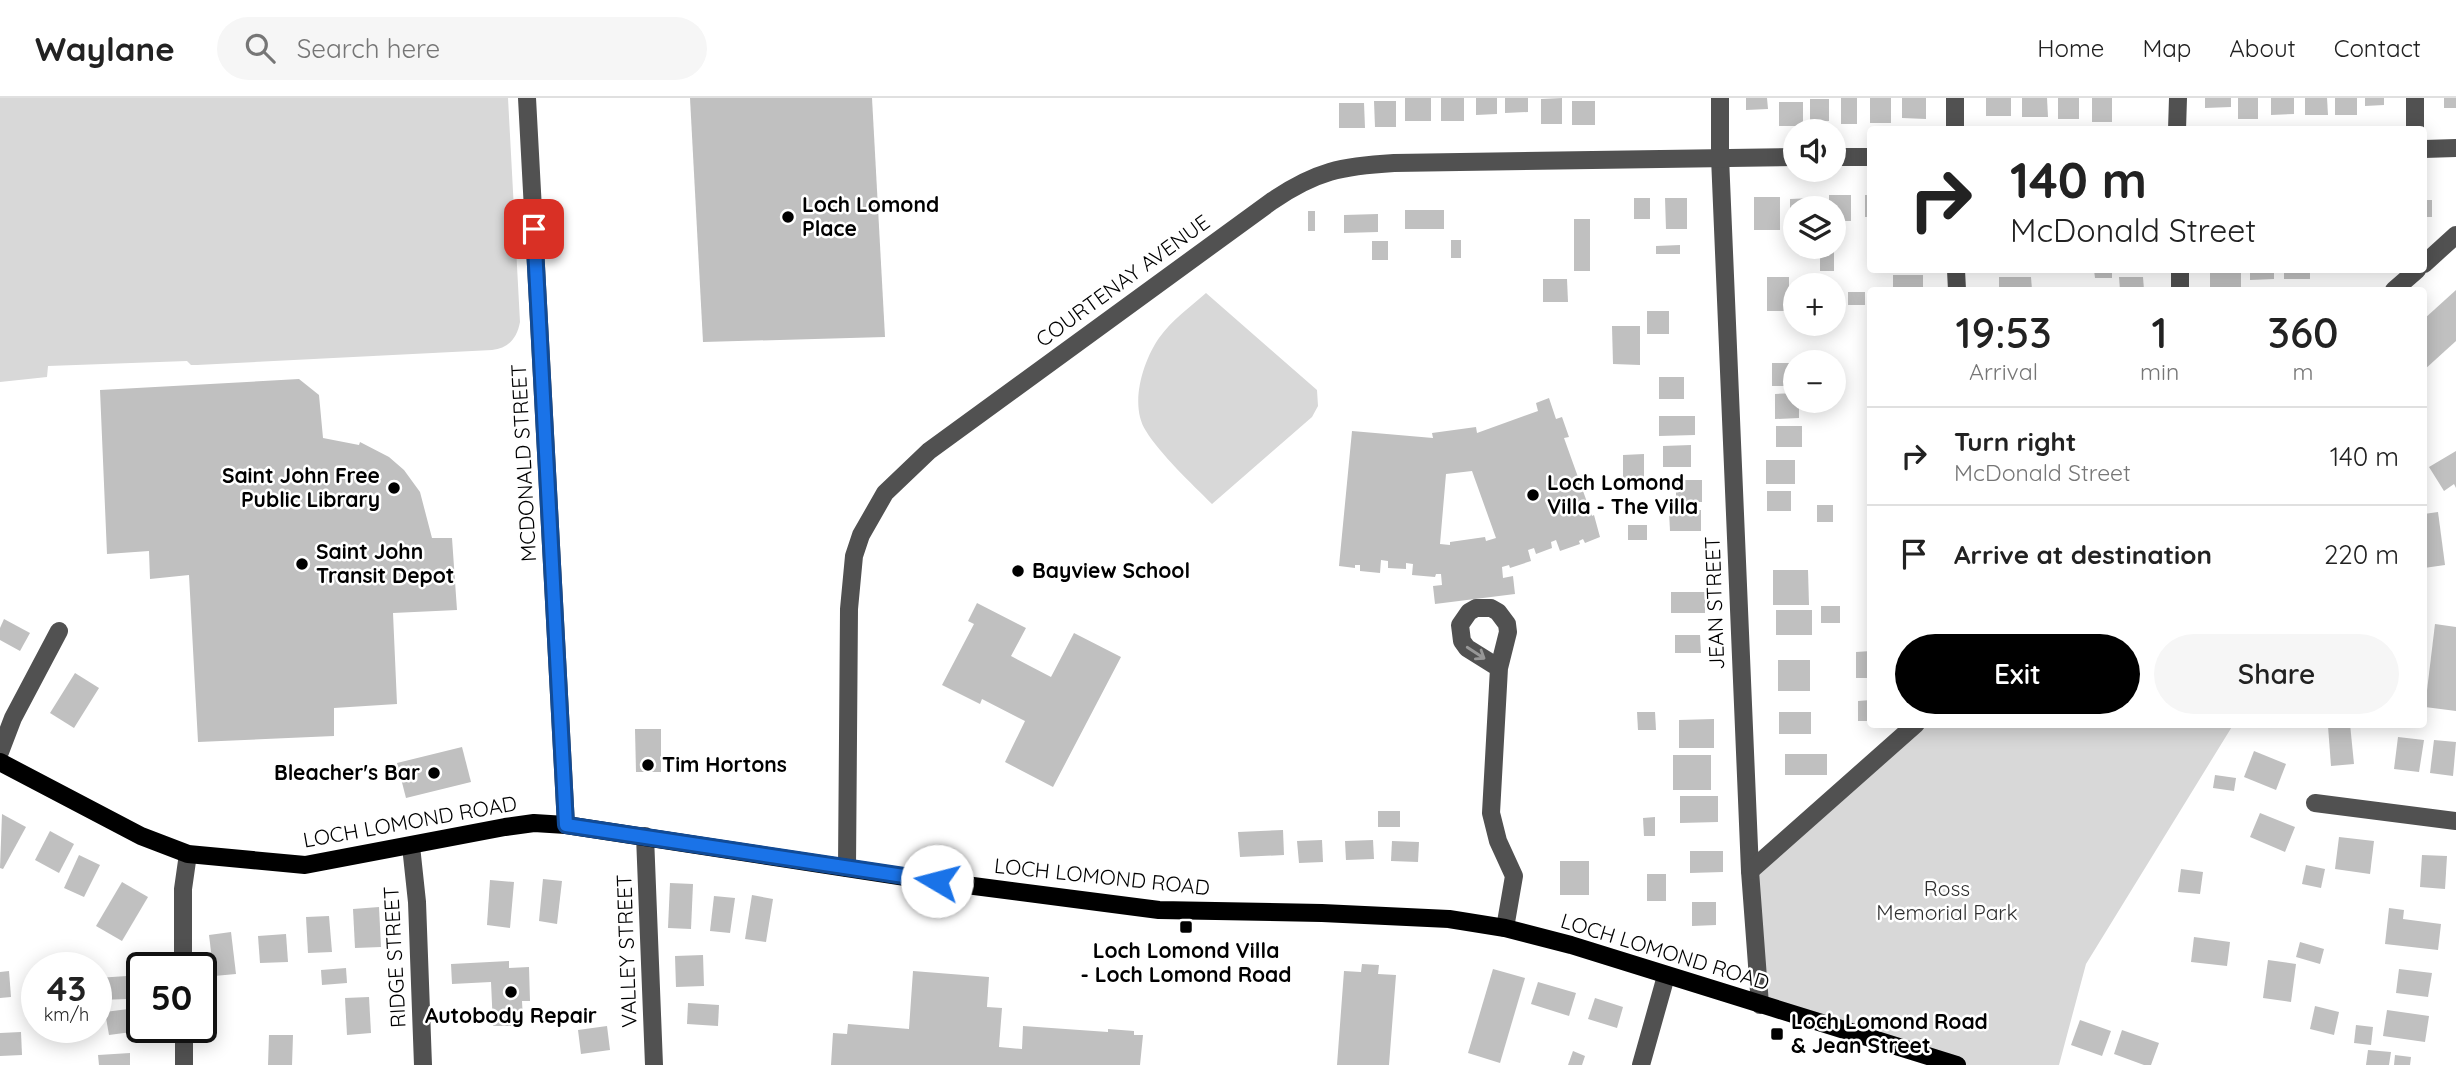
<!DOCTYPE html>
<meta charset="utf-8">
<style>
:root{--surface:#fff;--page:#f6f6f6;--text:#222;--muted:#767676;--line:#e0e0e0;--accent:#000}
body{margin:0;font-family:Quicksand,sans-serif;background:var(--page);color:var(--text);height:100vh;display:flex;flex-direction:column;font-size:26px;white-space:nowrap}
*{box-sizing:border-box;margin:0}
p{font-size:23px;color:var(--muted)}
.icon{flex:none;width:38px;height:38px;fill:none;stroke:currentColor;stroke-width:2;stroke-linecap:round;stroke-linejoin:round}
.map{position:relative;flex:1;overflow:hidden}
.drawer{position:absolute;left:1867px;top:189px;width:560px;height:441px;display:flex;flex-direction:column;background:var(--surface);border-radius:7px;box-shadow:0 4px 18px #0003}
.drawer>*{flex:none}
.hud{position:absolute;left:1867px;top:28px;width:560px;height:147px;border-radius:7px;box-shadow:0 4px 18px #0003;background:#fff;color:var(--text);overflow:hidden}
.controls{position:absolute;left:1783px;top:21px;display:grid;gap:14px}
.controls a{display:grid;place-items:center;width:63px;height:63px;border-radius:50%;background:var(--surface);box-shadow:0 4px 18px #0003;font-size:35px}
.speed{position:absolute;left:21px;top:854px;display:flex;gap:14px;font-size:35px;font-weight:700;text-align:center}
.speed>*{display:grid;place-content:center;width:91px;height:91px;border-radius:50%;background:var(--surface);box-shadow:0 4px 18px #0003;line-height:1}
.speed small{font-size:18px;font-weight:400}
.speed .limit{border:4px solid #111;border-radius:10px;background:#fff;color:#111}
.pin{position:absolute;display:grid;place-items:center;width:60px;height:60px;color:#fff;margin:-30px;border-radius:14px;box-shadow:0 4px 10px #0006}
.me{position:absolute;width:77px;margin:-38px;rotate:278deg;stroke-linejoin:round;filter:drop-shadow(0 0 5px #0008)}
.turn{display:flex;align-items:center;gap:24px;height:147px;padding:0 28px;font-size:32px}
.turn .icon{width:91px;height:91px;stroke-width:2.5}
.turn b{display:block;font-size:49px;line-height:60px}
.eta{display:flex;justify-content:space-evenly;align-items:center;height:119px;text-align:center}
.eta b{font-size:42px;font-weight:600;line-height:49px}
.cta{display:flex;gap:14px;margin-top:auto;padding:14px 28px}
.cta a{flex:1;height:80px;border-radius:42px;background:var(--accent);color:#fff;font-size:28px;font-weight:600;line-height:80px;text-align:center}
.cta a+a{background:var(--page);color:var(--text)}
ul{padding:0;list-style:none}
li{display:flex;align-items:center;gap:21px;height:98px;padding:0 28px;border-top:2px solid var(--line)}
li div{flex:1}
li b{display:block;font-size:26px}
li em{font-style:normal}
header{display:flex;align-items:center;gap:42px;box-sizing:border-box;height:98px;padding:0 35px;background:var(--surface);border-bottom:2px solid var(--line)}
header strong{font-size:33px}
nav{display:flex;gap:38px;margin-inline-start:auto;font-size:24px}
.search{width:490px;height:63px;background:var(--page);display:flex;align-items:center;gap:18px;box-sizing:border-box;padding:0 24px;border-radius:38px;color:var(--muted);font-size:26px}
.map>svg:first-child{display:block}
.green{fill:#d8d8d8}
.building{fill:#c0c0c0;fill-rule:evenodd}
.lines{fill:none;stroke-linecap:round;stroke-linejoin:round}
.minor{stroke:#515151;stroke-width:18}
.major{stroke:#000;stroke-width:18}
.oneway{stroke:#979797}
.route-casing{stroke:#114b97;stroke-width:18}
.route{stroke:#1a73e8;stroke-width:12}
.poi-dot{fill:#000;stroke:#fff;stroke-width:2.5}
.labels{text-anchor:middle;stroke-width:5;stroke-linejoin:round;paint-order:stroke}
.poi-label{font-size:21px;font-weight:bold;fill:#000;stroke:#fff;text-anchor:start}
.street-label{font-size:21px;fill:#000;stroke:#fff}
.park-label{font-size:21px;fill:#2f2f2f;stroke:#fff}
</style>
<header>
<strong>Waylane</strong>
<div class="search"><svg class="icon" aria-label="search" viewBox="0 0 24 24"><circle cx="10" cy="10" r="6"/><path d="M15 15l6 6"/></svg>Search here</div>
<nav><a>Home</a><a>Map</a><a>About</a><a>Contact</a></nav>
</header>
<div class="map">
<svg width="2456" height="967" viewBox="0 0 2456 967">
<rect width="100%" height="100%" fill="#fff"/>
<g class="green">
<path d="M0 0H508L520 224C517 240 509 250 492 252L197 267H191L187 263 48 268 47 279 0 284Z"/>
<path d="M1206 195 1317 292 1318 308 1312 319 1212 406C1192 386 1160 356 1146 333 1129 307 1143 263 1159 240 1172 222 1190 209 1206 195Z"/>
<path d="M1916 627H2233L2086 866 2059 967H1957L1760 907 1750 773Z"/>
</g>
<g class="building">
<path d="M690 0H872L885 239 703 244Z"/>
<rect x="1405" y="0" width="26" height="23"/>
<rect x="1441" y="0" width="23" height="23"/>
<path d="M1476 0H1497V16L1476 17Z"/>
<path d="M1505 0H1528V14L1505 15Z"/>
<path d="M1562 0V26H1541V1Z"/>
<path d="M1746 0H1767L1768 11 1746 12Z"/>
<rect x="1841" y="0" width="16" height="26"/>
<rect x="1870" y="0" width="21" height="25"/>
<path d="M1902 0H1926V21L1902 20Z"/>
<rect x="1986" y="0" width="25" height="18"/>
<path d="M2022 0H2047L2048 19H2022Z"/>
<rect x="2058" y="0" width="21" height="21"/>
<rect x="2092" y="0" width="20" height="24"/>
<path d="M2205 0H2231V9L2205 10Z"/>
<rect x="2238" y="0" width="20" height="21"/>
<path d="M2271 0H2294V16L2271 17Z"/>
<path d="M2305 0H2327L2328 17H2305Z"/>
<rect x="2335" y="0" width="22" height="17"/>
<path d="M2365 0H2384V7L2365 8Z"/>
<rect x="2444" y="0" width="12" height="10"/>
<path d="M1810 1H1829V23L1810 24Z"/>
<path d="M1374 3H1396V29H1375Z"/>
<rect x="1572" y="3" width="23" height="24"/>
<rect x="1779" y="4" width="24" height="24"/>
<path d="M1339 5H1364L1365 30H1339Z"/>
<path d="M1829 97H1851V123H1834V110H1829Z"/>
<rect x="1865" y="97" width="6" height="22"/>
<rect x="1754" y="99" width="26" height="33"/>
<rect x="1634" y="100" width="16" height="21"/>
<path d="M1665 100H1687V131H1666Z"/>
<path d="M1813 100V110H1796V121H1790V101Z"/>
<rect x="2424" y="102" width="8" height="17"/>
<rect x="1405" y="112" width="39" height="19"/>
<rect x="1308" y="113" width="7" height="20"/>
<path d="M1378 116V134L1344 135V117Z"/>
<rect x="1574" y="121" width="16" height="52"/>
<rect x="1451" y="142" width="10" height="18"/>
<rect x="1372" y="143" width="16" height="19"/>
<path d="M1680 147V156H1656V148Z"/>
<rect x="1820" y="154" width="14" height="19"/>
<path d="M2094 172H2112V180H2095Z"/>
<path d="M2250 172H2274V181L2250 182Z"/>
<rect x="2284" y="172" width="26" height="9"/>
<rect x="2210" y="174" width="31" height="18"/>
<rect x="1893" y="177" width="30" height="15"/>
<rect x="1767" y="179" width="22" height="34"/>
<path d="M1999 179H2031L2032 192H1999Z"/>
<path d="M2119 179H2143L2144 192H2120Z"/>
<path d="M1543 181H1567L1568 204H1543Z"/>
<path d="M2456 192V243L2424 272V221Z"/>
<rect x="1848" y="194" width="17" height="13"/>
<rect x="1647" y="213" width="22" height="23"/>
<path d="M1612 228H1640V267L1613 266Z"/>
<rect x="1772" y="265" width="24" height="23"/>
<rect x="1659" y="279" width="25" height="22"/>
<path d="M299 281 319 297 323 340 359 347 360 344 389 359 404 372 420 394 432 440H452L457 512 393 515 397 606 334 610V638L198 644 189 477 150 481 149 453 107 456 100 292Z"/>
<path d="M1796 295V303H1799V320L1775 321V296Z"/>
<path d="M1549 300 1556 321 1562 319 1569 339 1564 340 1592 418 1594 417 1600 439 1585 445 1583 441 1579 443 1580 446 1560 453 1556 442 1551 444 1552 450 1536 456 1534 450 1528 452 1531 463 1510 470 1509 467 1502 469 1503 480 1513 478 1515 496 1435 506 1433 488 1442 487 1441 476H1436L1435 479 1412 477 1413 466 1406 465V471L1388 470V463L1381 462 1380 475 1360 473V467H1355V470L1339 468 1352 333 1433 340 1432 335 1476 329 1477 335 1538 313 1536 305ZM1472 373 1496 440 1486 443 1485 439 1450 444V447L1440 446 1446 376Z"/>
<path d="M1659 318H1695V337L1659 338Z"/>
<rect x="1776" y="328" width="26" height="21"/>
<path d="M1691 347V369H1663V348Z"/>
<path d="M2456 353V390L2454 386 2444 393 2429 369Z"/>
<path d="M1644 356V388L1623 389V357Z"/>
<rect x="1766" y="362" width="29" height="24"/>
<rect x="1676" y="382" width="26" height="22"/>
<rect x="1767" y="393" width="24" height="20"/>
<rect x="1817" y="407" width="16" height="17"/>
<path d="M1701 412V433H1670L1669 413Z"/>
<path d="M2438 414 2445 467 2424 470V416Z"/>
<rect x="1628" y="427" width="19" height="15"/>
<path d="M1773 472H1808L1809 507H1773Z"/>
<rect x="1671" y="494" width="34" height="21"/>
<path d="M977 505 1026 530 1011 558 1051 579 1074 535 1121 559 1053 689 1005 664 1025 623 982 601 980 606 942 587 974 526 968 523Z"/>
<rect x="1821" y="508" width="19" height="17"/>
<rect x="1776" y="512" width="36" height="25"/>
<path d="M4 521 30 535 20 553 0 542V530Z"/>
<path d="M2435 526 2456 529V613L2425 609Z"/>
<path d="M1675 537H1700L1701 555H1675Z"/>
<path d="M1871 553V580H1856V554Z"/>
<rect x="1778" y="562" width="32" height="31"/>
<path d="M75 575 99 590 74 630 50 615Z"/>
<path d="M1871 602V623H1858V603Z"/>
<path d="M1637 614H1655L1656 632H1638Z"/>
<rect x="1779" y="614" width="32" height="22"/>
<path d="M1714 621V650H1679V622Z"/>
<path d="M2350 626 2354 666 2331 668 2328 628Z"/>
<path d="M635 631H661V674H636Z"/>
<path d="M2398 639 2424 642 2419 674 2394 671Z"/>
<path d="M2434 642 2456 644 2453 678 2430 675Z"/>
<path d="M462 649 471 684 406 700 397 665Z"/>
<path d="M2254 653 2286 666 2276 692 2244 679Z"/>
<rect x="1785" y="656" width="42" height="21"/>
<rect x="1673" y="657" width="38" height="35"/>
<path d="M2215 677 2236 680 2234 693 2213 690Z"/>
<path d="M1680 698H1718V724L1680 725Z"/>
<rect x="1378" y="713" width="22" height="16"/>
<path d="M2260 715 2295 729 2285 754 2250 739Z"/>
<path d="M2 716 26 729 3 771 0 770Z"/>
<path d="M1655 719V738H1644L1643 720Z"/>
<path d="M1283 732 1284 757 1240 759 1238 734Z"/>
<path d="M50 733 74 746 59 775 35 762Z"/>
<path d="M2339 739 2374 743 2370 776 2335 771Z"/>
<path d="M1322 742 1323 764 1299 765 1297 743Z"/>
<path d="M1373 742 1374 761 1346 762 1345 743Z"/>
<path d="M1392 743 1419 744 1418 764 1391 763Z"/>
<path d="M1690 753H1723V774L1690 775Z"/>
<path d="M79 757 100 767 84 799 64 790Z"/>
<path d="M2422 757 2447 758 2445 791 2420 789Z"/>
<rect x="1560" y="763" width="29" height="34"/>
<path d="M2306 767 2325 771 2321 790 2302 786Z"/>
<path d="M2181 771 2203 774 2200 796 2178 794Z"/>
<rect x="1647" y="776" width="19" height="27"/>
<path d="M543 781 562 783 557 826 539 823Z"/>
<path d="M490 782 514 784 510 830 487 827Z"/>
<path d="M122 784 148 799 122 843 96 828Z"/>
<path d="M670 785 693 786 691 831 668 830Z"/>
<path d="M752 797 773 801 766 844 745 841Z"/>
<path d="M714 798 735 800 730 835 710 833Z"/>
<path d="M1692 804H1716V827L1692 828Z"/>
<path d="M379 809 381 849 355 850 353 811Z"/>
<path d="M2389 810 2404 812 2403 821 2441 826 2438 852 2385 846Z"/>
<path d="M329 818 332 854 308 855 306 819Z"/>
<path d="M231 834 236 876 214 878 209 837Z"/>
<path d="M286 836 288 864 260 865 258 838Z"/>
<path d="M2194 839 2230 844 2227 868 2191 864Z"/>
<path d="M2300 844 2324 851 2320 866 2296 859Z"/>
<path d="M703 857 704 888 676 889 675 858Z"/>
<path d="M2268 862 2296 866 2291 904 2263 900Z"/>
<path d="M509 863V870L529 869 530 903H522L523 922H511L512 928H493L491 884 452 886 451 866Z"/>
<path d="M1362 866 1379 867 1378 876 1396 877 1389 967H1337L1344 873 1361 874Z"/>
<path d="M346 870 347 885 322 887 321 872Z"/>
<path d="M1493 871 1525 880 1500 965 1468 955Z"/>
<path d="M2399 871 2432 875 2428 899 2396 895Z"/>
<path d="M9 873 11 899 0 900V874Z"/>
<path d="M913 873 989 879 987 909 1002 910 999 949 1022 951 1023 928 1108 934V931L1134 933V937H1143L1140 967H831L833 935 847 936 848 926 909 931Z"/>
<path d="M127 878 128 901 98 902 97 880Z"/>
<path d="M1538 884 1576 895 1569 918 1531 906Z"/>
<path d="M369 899 371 935 347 937 345 900Z"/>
<path d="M1595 900 1623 909 1617 930 1588 921Z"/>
<path d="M688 905 719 907 718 928 687 926Z"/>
<path d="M2315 908 2339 914 2334 937 2310 931Z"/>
<path d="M136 910 139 933 109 937 105 914Z"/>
<path d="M2387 912 2429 918 2425 944 2383 938Z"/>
<path d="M2080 922 2111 933 2102 958 2071 947Z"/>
<path d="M2356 927 2373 929 2371 947 2354 945Z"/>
<path d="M607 928 610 952 581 956 578 932Z"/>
<path d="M2122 932 2159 945 2151 967H2144L2114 956Z"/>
<path d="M21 934 22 957 0 958V935Z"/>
<path d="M269 937H293L292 967H268Z"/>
<path d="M2368 952 2391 954 2389 967H2366Z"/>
<path d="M1573 953 1585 958 1582 967H1568Z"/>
<path d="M130 955V967H99L98 957Z"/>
<path d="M2395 957 2411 959 2410 967H2394Z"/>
</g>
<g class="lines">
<g class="minor">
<path d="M527 0 566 727"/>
<path d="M1720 0V59L1750 773 1760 907"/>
<path d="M1955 32V0"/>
<path d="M2177 32 2178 0"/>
<path d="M2415 32V0"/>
<path d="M2424 51 2456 50"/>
<path d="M1834 59H1871"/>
<path d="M2424 166 2456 137"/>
<path d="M1956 172 1957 192"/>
<path d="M2180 172V192"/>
<path d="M2394 192 2417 172"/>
<path d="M1499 570 1467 550 1462 543 1460 527 1469 514 1476 510H1491L1498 514 1507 526 1508 534 1499 570 1491 715 1498 743 1514 778 1505 830"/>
<path d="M0 654 13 620 59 533"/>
<path d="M2315 705 2456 723"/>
<path d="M645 738 654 967"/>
<path d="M411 748 417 804 423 967"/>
<path d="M847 770 849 511 854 458 861 437 885 395 929 353 1272 103C1316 73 1342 68 1394 65L1796 59"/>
<path d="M1750 773 1916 626"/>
<path d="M183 870V791L188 756"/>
<path d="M184 929V967"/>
<path d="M1641 967 1666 878"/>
</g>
<path class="major" d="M0 664 141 738 188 756 305 767 505 729 534 725 566 727 912 780 1159 812 1322 815 1449 821 1505 830 1571 847 1957 967"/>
</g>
<defs><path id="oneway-shaft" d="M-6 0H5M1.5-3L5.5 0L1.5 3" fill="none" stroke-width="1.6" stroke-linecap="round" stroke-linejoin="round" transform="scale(1.75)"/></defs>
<use class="oneway" href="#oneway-shaft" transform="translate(1476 555) rotate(33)"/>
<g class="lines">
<g class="route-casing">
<path id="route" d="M534 131 566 727 937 783"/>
</g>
<use href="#route" class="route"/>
</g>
<g class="poi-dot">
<circle cx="788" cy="119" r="7"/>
<circle cx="394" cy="390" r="7"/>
<circle cx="1533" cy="397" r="7"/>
<circle cx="302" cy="466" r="7"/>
<circle cx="1018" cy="473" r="7"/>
<circle cx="648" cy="667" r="7"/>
<circle cx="434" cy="675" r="7"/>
<rect x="1179" y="822" width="14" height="14" rx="3.5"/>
<circle cx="511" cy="894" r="7"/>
<rect x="1770" y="929" width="14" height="14" rx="3.5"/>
</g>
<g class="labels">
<g class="poi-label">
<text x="802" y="114">Loch Lomond<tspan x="802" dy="24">Place</tspan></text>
<text x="380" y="385" text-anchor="end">Saint John Free<tspan x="380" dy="24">Public Library</tspan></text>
<text x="1547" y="392">Loch Lomond<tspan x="1547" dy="24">Villa - The Villa</tspan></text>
<text x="316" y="461">Saint John<tspan x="316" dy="24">Transit Depot</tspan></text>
<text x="1032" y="480">Bayview School</text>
<text x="662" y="674">Tim Hortons</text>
<text x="420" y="682" text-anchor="end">Bleacher's Bar</text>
<text x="1186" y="860" text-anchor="middle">Loch Lomond Villa<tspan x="1186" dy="24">- Loch Lomond Road</tspan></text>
<text x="511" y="925" text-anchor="middle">Autobody Repair</text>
<text x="1791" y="931">Loch Lomond Road<tspan x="1791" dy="24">&amp; Jean Street</tspan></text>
</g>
<g class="street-label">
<text transform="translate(1123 183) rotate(-36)" y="7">COURTENAY AVENUE</text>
<text transform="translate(524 365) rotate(-93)" y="7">MCDONALD STREET</text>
<text transform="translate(1715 505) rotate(-92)" y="7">JEAN STREET</text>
<text transform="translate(410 724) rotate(-10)" y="7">LOCH LOMOND ROAD</text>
<text transform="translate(1102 779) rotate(6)" y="7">LOCH LOMOND ROAD</text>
<text transform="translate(627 853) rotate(-92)" y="7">VALLEY STREET</text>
<text transform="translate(1665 854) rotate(17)" y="7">LOCH LOMOND ROAD</text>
<text transform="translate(395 859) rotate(-93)" y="7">RIDGE STREET</text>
</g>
<g class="park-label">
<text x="1947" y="798">Ross<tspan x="1947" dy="24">Memorial Park</tspan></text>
</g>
</g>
</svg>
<div class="controls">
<a><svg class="icon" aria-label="sound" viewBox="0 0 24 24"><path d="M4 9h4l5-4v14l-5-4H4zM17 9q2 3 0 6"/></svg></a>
<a><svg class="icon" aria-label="layers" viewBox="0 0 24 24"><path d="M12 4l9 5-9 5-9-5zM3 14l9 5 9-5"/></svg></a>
<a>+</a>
<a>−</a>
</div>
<div class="speed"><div>43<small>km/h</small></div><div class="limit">50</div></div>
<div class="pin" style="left:534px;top:131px;background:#d93025"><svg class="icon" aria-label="arrive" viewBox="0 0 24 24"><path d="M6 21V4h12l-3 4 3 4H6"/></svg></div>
<svg class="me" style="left:937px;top:783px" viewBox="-20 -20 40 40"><circle r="19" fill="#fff"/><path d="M0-13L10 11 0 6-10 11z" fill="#1a73e8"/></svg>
<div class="hud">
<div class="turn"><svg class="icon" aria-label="right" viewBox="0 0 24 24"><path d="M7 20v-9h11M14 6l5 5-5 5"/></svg><div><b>140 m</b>McDonald Street</div></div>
</div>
<section class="drawer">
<div class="eta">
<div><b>19:53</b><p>Arrival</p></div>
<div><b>1</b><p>min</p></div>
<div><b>360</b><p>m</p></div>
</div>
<ul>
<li><svg class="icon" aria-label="right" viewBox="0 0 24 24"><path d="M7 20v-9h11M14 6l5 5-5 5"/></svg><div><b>Turn right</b><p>McDonald Street</p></div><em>140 m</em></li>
<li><svg class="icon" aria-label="arrive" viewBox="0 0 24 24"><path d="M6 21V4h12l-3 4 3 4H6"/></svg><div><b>Arrive at destination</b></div><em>220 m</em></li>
</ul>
<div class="cta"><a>Exit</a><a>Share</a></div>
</section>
</div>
